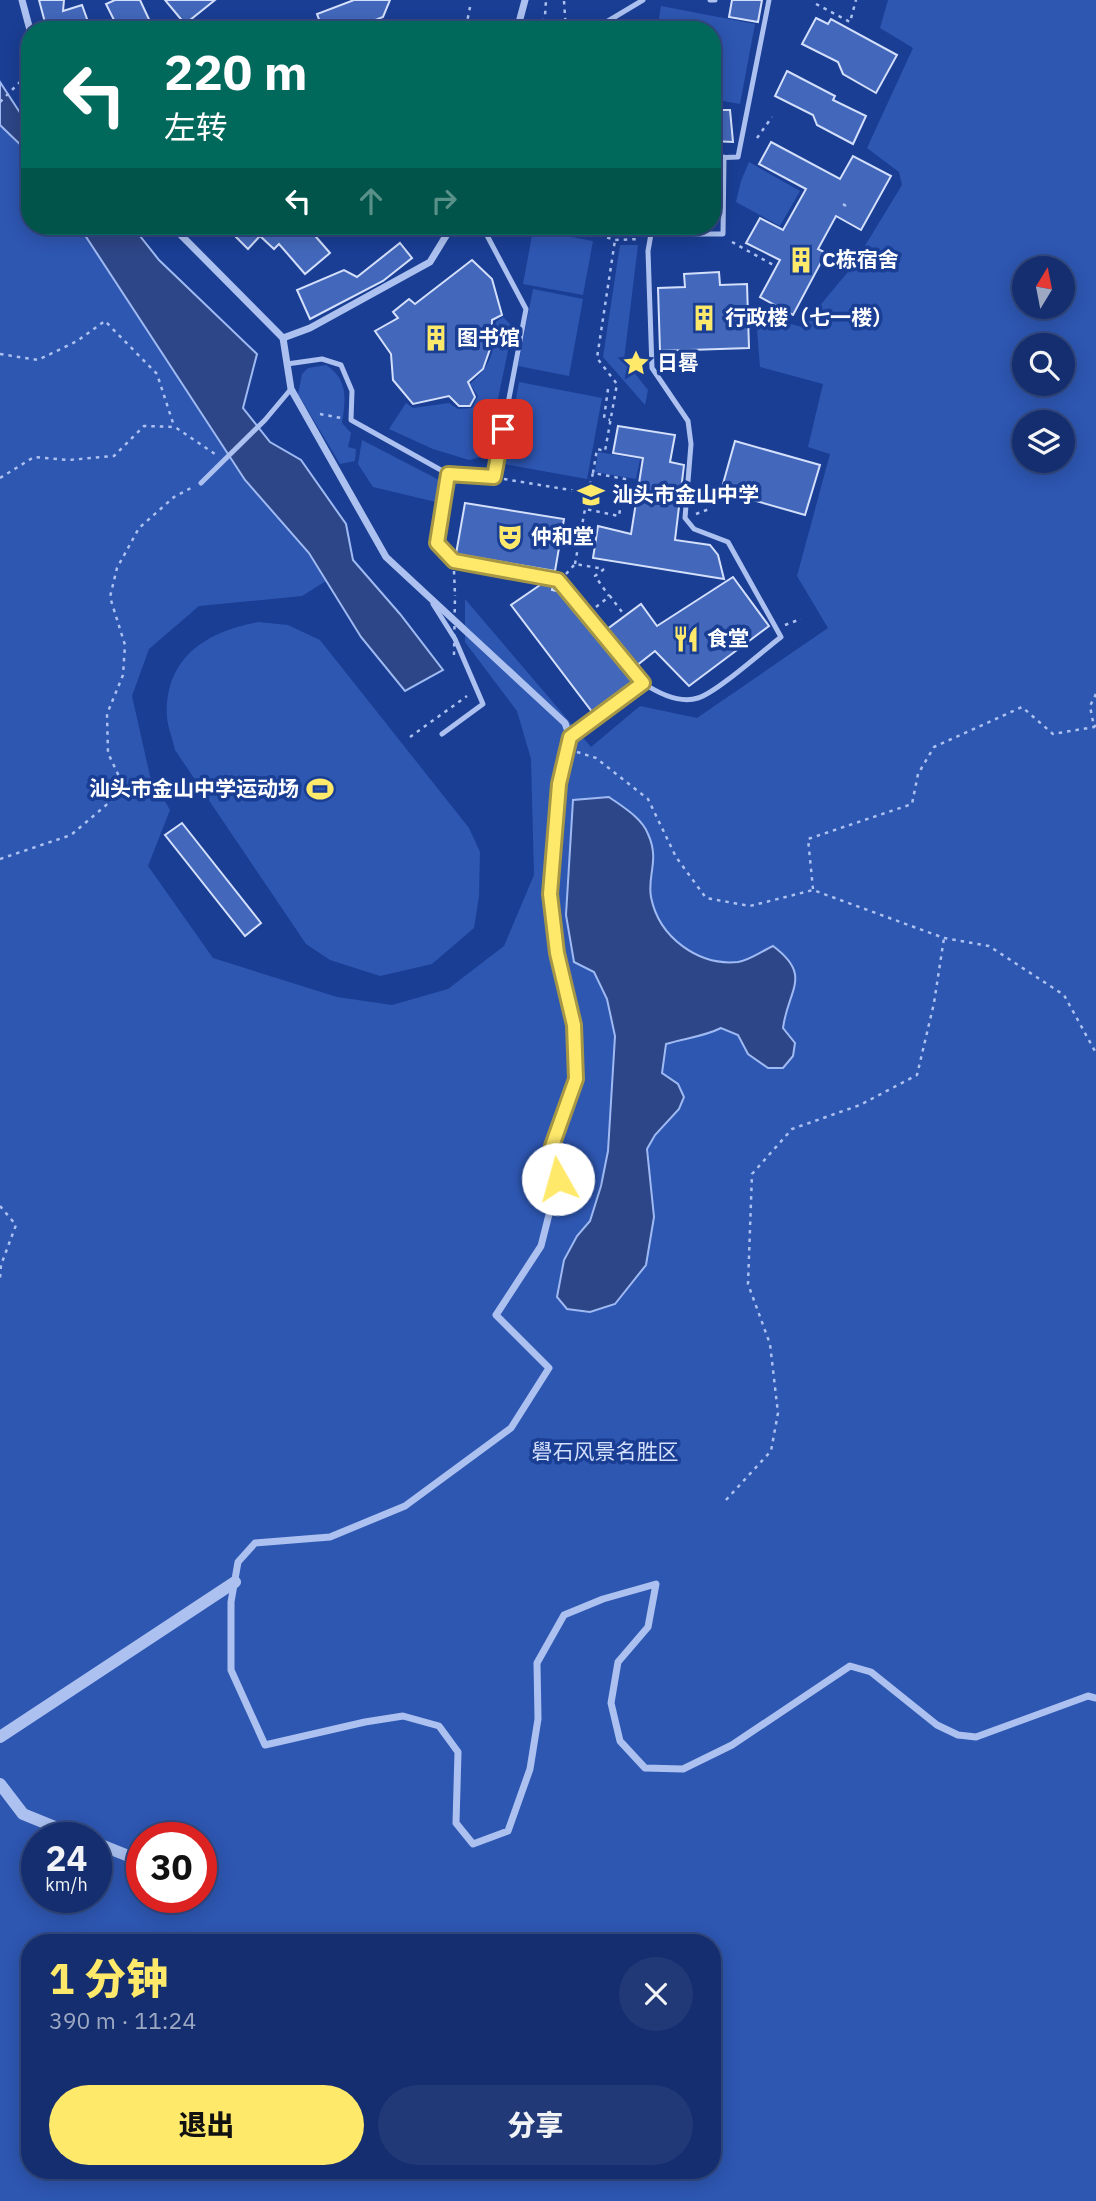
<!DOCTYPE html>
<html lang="zh">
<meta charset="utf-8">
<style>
:root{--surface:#142e6f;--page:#213a77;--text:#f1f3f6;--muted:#9da8c3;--line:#334a82;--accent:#ffe96b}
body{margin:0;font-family:"IBM Plex Sans","Noto Sans SC",sans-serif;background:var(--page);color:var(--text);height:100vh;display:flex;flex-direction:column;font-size:26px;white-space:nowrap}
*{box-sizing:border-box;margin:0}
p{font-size:23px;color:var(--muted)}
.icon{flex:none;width:38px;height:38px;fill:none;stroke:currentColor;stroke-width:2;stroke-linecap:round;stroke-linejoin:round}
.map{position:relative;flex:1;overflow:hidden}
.details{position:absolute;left:21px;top:1934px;width:700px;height:245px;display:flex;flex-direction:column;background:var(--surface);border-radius:28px;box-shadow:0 4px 18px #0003,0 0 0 2px var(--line)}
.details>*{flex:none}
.guide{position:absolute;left:21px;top:21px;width:700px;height:214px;border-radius:28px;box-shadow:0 4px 18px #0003,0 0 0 2px var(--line);background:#00695c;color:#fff;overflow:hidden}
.needle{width:46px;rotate:10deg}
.buttons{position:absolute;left:1012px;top:256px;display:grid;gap:14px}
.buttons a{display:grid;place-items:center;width:63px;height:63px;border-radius:50%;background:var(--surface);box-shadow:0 4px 18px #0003,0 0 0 2px var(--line);font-size:35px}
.speed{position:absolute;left:21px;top:1822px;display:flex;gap:14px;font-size:35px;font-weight:700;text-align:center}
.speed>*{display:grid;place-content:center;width:91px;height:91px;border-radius:50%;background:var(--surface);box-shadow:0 4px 18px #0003,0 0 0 2px var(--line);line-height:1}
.speed small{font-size:18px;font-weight:400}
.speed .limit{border:10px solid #d22;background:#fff;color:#111}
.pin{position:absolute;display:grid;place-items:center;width:60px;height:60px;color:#fff;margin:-30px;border-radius:14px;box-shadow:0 4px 10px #0006}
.me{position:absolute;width:77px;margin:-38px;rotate:353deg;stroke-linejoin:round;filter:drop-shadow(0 0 5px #0008)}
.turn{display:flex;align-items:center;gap:24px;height:147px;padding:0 28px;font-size:32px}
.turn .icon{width:91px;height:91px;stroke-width:2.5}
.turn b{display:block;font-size:49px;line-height:60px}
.lanes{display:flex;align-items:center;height:66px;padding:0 28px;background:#0003;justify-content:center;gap:35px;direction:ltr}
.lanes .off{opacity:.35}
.round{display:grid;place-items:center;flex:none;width:74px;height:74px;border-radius:37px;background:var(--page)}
.head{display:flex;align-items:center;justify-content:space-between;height:119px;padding:0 28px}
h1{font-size:42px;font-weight:800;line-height:52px;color:var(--accent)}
.primary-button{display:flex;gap:14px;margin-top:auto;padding:14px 28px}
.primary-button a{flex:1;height:80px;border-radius:42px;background:var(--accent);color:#111;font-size:28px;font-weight:800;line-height:80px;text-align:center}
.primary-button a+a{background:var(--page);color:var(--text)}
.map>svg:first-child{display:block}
.green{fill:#2e57b2;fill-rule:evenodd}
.water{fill:#2d4687;stroke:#9fbaf2;stroke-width:2}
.building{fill:#4368bb;stroke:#d3dffb;stroke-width:2}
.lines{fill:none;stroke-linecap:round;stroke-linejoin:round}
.path{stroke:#acc1f0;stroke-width:2.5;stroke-dasharray:3.5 5;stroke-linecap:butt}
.service{stroke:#acc1f0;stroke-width:5}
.minor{stroke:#acc1f0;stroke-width:7}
.tertiary{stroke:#acc1f0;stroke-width:12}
.path-bridge{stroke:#acc1f0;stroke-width:2.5;stroke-dasharray:3.5 5;stroke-linecap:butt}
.route-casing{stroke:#a69746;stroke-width:18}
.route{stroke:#ffe96b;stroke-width:12}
.labels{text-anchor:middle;stroke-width:7;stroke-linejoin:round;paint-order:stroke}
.poi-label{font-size:21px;font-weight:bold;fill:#fff;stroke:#1a3e94;text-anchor:start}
.park-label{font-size:21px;fill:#d3dffb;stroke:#1a3e94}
</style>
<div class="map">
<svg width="1096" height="2201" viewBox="0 0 1096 2201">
<rect width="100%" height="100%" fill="#1a3e94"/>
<g class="green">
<path d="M888 0H1096V2201H0V125L30 154V226H79L245 480 309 553 326 581 302 596 199 606 149 649 132 696 150 776 170 810 148 866 213 958 337 997 392 1005 448 989 504 946 534 875 531 759 517 711 465 642V599L591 747 640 706 697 718 828 628 797 576 830 454 808 447 823 384 760 367 755 305 787 323 802 327 852 267 902 185 899 172 867 148 913 48 880 28ZM1024 268H1062V306H1024ZM1024 345H1062V383H1024ZM1024 422H1062V460H1024ZM37 1838H96V1897H37ZM142 1838H201V1897H142ZM30 1942H712V2170H30Z"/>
<path d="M661 6 755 24 740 104 712 99V30H657Z"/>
<path d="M749 162 800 191 780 226 736 202 741 181Z"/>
<path d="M533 230 593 241 583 295 523 284Z"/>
<path d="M620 245H638L624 360 648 390 645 405 603 357Z"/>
<path d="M533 289 583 299 569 376 518 366Z"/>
<path d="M503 317 513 327 486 456 469 460 433 449 389 429 406 403 413 408 449 403 458 409 472 408 478 396 470 384C493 364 494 351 496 322Z"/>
<path d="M326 365C348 379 346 399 342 423L351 433 348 447 356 449 355 461 340 464 298 394 302 374 308 368Z"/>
<path d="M519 382 602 398 587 479 504 464Z"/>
<path d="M362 440 443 482 440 503 373 487 358 464Z"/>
<path d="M598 452 640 459 636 479 595 472Z"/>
<path d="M258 622 288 625 320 640 469 828 480 852 479 896 474 928 432 964 380 976 330 960 306 944 175 750C173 740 168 728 167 718 164 658 205 632 258 622Z"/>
</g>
<g class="water">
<path d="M0 82 30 128V154L0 125Z"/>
<path d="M79 226H132L159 260 257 354 243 408 270 442 301 460 346 524 353 560 400 614 443 670 405 691 361 637 309 553 245 480Z"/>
<path d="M609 797C623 807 642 818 648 834 660 860 647 875 651 897 659 938 699 966 738 962 750 960 762 951 773 946 813 976 788 989 783 1028L795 1043 793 1056 783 1068H768L748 1054 738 1035 721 1028C703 1037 685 1038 666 1044L662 1073 678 1084 684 1097 679 1109 655 1135 647 1149 654 1217 646 1265 615 1304 590 1312 567 1309 557 1297 564 1260 577 1236 590 1221 601 1186 608 1151 615 1036 607 999 594 972 574 962 566 915 573 800Z"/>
</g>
<g class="building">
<path d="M39 0H64L63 11 82 5 91 30H47Z"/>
<path d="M115 0H140L154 30H119L106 4Z"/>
<path d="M165 0H215L185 24Z"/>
<path d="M354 0H390L383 17 350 30H323L317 14Z"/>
<path d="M732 0H762L758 22 729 17Z"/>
<path d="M816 18 828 24 831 19 897 55 876 93 843 74 838 62 802 44Z"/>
<path d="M787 71 835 96 833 100 866 116 853 144 817 125 813 115 775 96Z"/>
<path d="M712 110H730L733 142 712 141Z"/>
<path d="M771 142 840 179 853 156 891 176 861 230 836 216 818 249 826 253 793 315 760 297 780 260 746 243 760 218 783 230 806 189 759 164Z"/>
<path d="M225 226H297L305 234 310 230 330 253 305 274 279 244 274 249 260 236 248 249Z"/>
<path d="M400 243 412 258 383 281 310 319 297 290 344 270 357 277Z"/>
<path d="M472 260 492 279 502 315 492 320 491 346 483 369 468 382 475 397 470 406H459L449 396 413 404 393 380 391 354 375 331 398 318 393 312 409 299 415 304Z"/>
<path d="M719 272 720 285 747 284 749 348 660 351 658 288 685 287 684 274Z"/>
<path d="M618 426 675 435 670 462 684 465 675 540 710 545 718 555 724 579 593 558 598 526 631 534 643 458 613 453Z"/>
<path d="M735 441 820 465 805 515 721 491Z"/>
<path d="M465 503 564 519 555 571 456 554Z"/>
<path d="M733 577 769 626 689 686 655 651 636 666 606 630 641 604 657 626Z"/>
<path d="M543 583 553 584 552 590 561 592 635 681 593 713 511 605Z"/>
<path d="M182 823 261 923 245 936 165 835Z"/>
</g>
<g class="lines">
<g class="path">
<path d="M564 1 566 30"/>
<path d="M816 4 850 22 856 0"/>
<path d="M466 27 471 2"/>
<path d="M539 30 545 16 546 0"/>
<path d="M0 102 30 72"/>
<path d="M757 138 772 117"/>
<path d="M843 204 849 208"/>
<path d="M599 235 615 240 639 239"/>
<path d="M732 242 775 266"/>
<path d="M0 354 38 360 77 341 105 321 157 374 174 426"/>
<path d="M608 389 604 418 610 420"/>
<path d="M320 414 341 418"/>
<path d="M593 473 597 449 605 451 617 384 597 358 615 240"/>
<path d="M0 478 34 457 69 460 114 456 144 426 175 427 215 454"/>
<path d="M504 479 588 493 593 473 625 479 619 516 585 509 588 493"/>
<path d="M696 514 712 508"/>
<path d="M575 564 585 509"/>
<path d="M604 569 595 576 609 596"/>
<path d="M454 571 455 595"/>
<path d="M566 574 575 564 604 569"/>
<path d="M596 607 610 596 625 616"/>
<path d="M785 625 801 619"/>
<path d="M1096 694 1090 706 1094 727 1096 725"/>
<path d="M410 737 467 696"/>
<path d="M577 752 596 758 648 799 676 857 706 898 750 906 813 890 944 938 989 946 1064 995 1096 1053"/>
<path d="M0 859 71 835 125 789 108 753 107 714 123 675 125 645 110 597 117 568 139 528 174 497 191 488"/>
<path d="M813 889 808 839 912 804 918 774 934 747 1022 707 1053 734 1094 727"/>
<path d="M0 1206 16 1225 1 1265 0 1278"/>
<path d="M726 1500 771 1451 778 1413 770 1344 748 1284 752 1174 792 1129 860 1105 917 1075 934 1003 944 938"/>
</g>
<g class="service">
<path d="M710 0H715"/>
<path d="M593 30 643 0"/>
<path d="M712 158 738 157 769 0"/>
<path d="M651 226V234H723L724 157"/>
<path d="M287 364 322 359 341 365 352 391 351 420 448 474 494 477 526 309 482 226"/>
<path d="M448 474 437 543 454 561 558 580 643 683 570 737"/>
<path d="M201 483 265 420 291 389"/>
<path d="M433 604 455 639 483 704 442 734"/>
<path d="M643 683C658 693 679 704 698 698 716 693 764 650 781 637L728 542 694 529 685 518 691 444 688 421 652 368 648 251 651 234"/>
</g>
<g class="minor">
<path d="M22 0 30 30"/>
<path d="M517 30 525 0"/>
<path d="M172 226 283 338 291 389 386 557 565 723 570 737 559 784 550 894 557 953 574 1025 576 1079 552 1146 558 1179 541 1246 496 1315 549 1368 511 1428 405 1506 330 1537 255 1543 238 1562 231 1602V1670L265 1745 365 1722 403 1716 439 1726 458 1752 456 1823 473 1844 508 1831 530 1769 538 1719 537 1663 564 1615 603 1599 656 1584 648 1627 618 1662 611 1703 620 1741 645 1768 683 1769 732 1745 850 1666 871 1672 937 1725 958 1735 976 1737 1088 1696 1096 1698"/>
<path d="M283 338 310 328 430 262 452 226"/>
</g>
<g class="tertiary">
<path d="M0 1737 235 1582"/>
<path d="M0 1784 23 1814 82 1838"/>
<path d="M96 1843 136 1859"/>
</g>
<path class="path-bridge" d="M454 655 455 595"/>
</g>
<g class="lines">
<g class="route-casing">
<path id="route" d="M503 429 494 477 448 474 437 543 454 561 558 580 643 683 570 737 559 784 550 894 557 953 574 1025 576 1079 552 1146 558 1179"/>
</g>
<use href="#route" class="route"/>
</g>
<defs>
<g id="building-bare" transform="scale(2.1)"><path d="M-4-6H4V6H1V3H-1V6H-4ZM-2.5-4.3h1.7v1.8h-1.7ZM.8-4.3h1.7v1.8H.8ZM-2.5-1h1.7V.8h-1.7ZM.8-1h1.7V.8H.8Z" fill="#ffe96b" stroke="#1a3e94" stroke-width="2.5" paint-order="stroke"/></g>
<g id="sight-bare" transform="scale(2.1)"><path d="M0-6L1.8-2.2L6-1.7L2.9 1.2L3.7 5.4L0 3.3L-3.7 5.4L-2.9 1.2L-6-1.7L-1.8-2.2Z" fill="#ffe96b" stroke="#1a3e94" stroke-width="2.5" paint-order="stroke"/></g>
<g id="school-bare" transform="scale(2.1)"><path d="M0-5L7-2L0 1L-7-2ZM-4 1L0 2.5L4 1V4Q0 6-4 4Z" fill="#ffe96b" stroke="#1a3e94" stroke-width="2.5" paint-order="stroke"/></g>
<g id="theatre-bare" transform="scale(2.1)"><path d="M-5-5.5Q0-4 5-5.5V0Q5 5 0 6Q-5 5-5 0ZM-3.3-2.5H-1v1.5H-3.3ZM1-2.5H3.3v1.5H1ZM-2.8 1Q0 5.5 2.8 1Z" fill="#ffe96b" stroke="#1a3e94" stroke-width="2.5" paint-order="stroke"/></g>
<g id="restaurant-bare" transform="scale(2.1)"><path d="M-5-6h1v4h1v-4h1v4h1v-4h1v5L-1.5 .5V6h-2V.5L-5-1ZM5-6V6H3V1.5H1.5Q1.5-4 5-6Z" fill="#ffe96b" stroke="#1a3e94" stroke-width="2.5" paint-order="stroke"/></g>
<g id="stadium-bare" transform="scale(2.1)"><path d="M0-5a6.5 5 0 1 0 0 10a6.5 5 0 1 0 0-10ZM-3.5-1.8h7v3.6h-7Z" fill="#ffe96b" stroke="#1a3e94" stroke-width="2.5" paint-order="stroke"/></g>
</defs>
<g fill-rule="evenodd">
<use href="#building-bare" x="801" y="260"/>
<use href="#building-bare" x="704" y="318"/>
<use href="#building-bare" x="436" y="338"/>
<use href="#sight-bare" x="636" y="363"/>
<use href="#school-bare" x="591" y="495"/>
<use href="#theatre-bare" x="510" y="537"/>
<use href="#restaurant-bare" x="686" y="639"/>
<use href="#stadium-bare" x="320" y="789"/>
</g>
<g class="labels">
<g class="poi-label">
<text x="822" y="267">C栋宿舍</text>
<text x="725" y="325">行政楼（七一楼）</text>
<text x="457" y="345">图书馆</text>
<text x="657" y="370">日晷</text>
<text x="612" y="502">汕头市金山中学</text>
<text x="531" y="544">仲和堂</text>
<text x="707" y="646">食堂</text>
<text x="299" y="796" text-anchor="end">汕头市金山中学运动场</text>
</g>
<g class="park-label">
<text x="605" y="1459">礐石风景名胜区</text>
</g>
</g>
</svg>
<div class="buttons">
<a><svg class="needle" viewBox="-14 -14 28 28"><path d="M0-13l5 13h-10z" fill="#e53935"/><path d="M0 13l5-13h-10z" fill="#9da8c3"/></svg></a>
<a><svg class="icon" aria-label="search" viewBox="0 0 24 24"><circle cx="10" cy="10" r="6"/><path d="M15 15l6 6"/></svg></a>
<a><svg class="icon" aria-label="layers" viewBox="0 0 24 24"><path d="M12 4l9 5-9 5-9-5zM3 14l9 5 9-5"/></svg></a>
</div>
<div class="speed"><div>24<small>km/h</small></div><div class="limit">30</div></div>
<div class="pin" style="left:503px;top:429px;background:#d93025"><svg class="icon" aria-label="arrive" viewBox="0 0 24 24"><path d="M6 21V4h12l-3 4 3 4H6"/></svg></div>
<svg class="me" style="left:558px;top:1179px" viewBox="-20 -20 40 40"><circle r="19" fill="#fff"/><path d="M0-13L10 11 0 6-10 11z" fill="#ffe96b"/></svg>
<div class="guide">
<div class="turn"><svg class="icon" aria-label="left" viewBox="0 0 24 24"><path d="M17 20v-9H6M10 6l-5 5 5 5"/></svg><div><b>220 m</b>左转</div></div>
<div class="lanes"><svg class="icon" aria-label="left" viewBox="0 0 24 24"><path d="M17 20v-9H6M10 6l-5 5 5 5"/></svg><svg class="icon off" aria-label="ahead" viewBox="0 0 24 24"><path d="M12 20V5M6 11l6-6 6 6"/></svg><svg class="icon off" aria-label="right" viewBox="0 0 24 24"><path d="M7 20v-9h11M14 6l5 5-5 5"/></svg></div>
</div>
<section class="details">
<div class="head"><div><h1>1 分钟</h1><p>390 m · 11:24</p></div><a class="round"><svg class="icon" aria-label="close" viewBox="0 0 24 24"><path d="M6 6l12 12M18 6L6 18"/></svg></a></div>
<div class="primary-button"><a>退出</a><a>分享</a></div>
</section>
</div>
